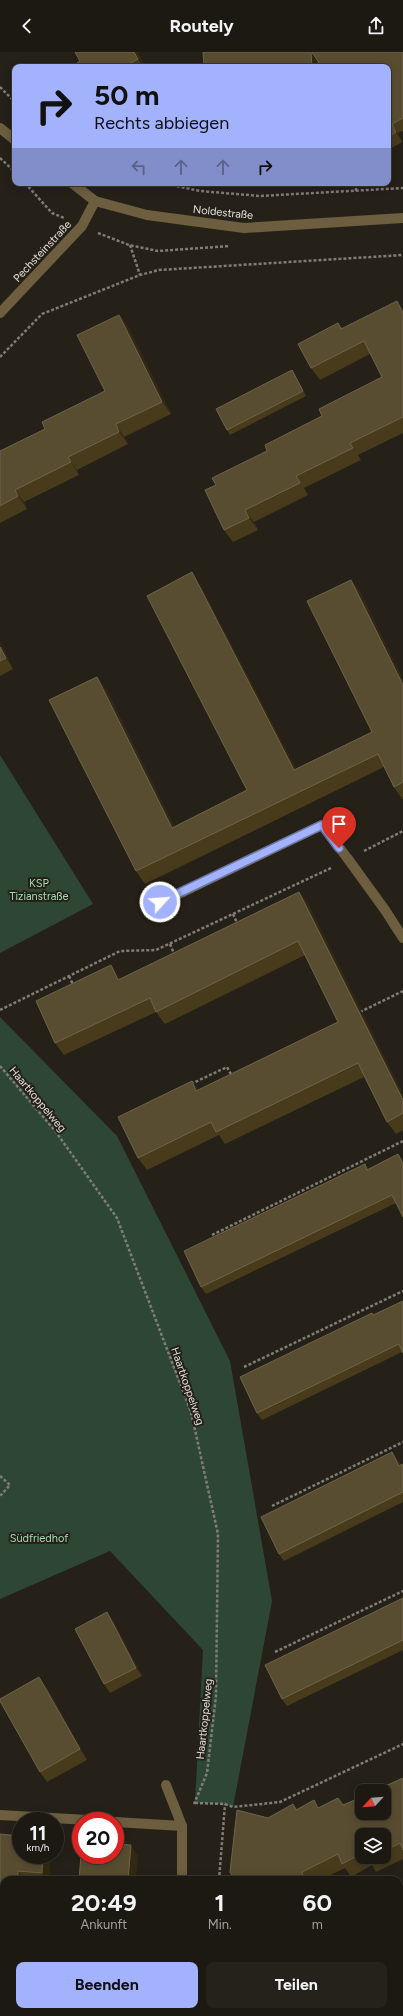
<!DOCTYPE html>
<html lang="de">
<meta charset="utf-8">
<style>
:root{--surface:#1c1912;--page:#25221b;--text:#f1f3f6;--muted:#a0a09f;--line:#3a3832;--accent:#a3b2fd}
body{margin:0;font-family:Figtree,sans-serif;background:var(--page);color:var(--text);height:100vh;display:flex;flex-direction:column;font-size:15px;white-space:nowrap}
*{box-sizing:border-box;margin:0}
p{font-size:13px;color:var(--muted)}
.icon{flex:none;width:22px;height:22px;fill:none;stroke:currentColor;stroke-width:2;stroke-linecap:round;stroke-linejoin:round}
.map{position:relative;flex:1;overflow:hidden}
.drawer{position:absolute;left:0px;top:1824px;width:403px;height:140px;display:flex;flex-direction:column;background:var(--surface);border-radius:12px 12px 0 0;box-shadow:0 2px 10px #0003,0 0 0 1px var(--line)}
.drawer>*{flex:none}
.hud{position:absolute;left:12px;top:12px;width:379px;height:122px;border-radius:8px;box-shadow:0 2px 10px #0003,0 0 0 1px var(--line);background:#a3b2fd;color:#111;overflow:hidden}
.needle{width:26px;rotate:244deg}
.buttons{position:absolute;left:355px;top:1732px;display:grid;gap:8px}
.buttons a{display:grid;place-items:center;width:36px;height:36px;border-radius:8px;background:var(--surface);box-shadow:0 2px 10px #0003,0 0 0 1px var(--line);font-size:20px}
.speed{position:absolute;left:12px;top:1760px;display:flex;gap:8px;font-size:20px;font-weight:700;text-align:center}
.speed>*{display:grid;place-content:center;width:52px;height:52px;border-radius:50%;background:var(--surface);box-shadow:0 2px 10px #0003,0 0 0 1px var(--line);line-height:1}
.speed small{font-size:10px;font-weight:400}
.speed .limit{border:6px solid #d22;background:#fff;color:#111}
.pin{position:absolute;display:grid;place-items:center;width:34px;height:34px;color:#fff;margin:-41px -17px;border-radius:50% 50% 50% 0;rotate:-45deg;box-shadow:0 0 4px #0007}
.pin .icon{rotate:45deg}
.me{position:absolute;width:44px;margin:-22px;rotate:64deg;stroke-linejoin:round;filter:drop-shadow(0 0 3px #0008)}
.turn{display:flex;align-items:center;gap:14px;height:84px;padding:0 16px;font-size:18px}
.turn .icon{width:52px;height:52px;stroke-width:2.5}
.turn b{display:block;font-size:28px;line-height:34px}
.lanes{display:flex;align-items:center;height:38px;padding:0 16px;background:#0003;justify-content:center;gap:20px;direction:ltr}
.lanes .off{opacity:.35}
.eta{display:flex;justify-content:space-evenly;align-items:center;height:68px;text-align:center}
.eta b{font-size:24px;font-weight:700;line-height:28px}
.action{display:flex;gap:8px;margin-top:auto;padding:8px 16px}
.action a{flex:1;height:46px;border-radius:8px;background:var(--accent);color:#111;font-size:16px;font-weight:700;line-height:46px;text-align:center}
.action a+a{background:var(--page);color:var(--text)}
header{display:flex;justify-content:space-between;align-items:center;height:52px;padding:0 16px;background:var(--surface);font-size:18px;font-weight:700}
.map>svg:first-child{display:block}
.green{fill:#2e4734}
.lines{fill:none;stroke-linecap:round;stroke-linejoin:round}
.path{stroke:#807d76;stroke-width:2.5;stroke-dasharray:3 2;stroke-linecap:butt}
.lane{stroke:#6c5e3e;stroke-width:10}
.street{stroke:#6c5e3e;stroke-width:10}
.wall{fill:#483b1c;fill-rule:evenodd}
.shaded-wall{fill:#332912}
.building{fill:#594d31;stroke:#6e644b}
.route-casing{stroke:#6a74a4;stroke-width:10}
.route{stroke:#a3b2fd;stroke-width:7}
.labels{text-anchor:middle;stroke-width:4;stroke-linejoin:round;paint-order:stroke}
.street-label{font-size:11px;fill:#e1ded9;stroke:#252118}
.park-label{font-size:11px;fill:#a4dbb1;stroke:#252118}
</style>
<header><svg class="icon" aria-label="back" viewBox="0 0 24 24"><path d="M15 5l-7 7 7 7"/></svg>Routely<svg class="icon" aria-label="share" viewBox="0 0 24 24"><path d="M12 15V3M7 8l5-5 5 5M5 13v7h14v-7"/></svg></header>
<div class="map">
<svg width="403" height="1964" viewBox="0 0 403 1964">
<rect width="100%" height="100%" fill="#252118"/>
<g class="green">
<path d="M0 703 93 852 0 901Z"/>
<path d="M0 965 117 1084 230 1309 272 1549 233 1755 225 1752 195 1751 203 1598 110 1499 0 1547Z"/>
<path d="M399 1928 403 1930V1964H217V1960H399Z"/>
</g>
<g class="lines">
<g class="path">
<path d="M0 35 15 50"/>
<path d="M0 106 15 120"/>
<path d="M25 131 52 161 64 166"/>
<path d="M162 131 200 139 260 144 403 136"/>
<path d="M356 131V139"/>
<path d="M98 181 129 193 158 199 230 194"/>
<path d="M130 193 140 223"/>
<path d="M0 305 42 262 140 223 159 218 403 203"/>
<path d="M364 799 403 779"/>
<path d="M233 862 238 873"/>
<path d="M170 892 175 904"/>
<path d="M69 924 74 935"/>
<path d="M0 958 120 899 156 898 331 816"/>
<path d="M360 960 403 939"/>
<path d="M0 1014 56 1080 117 1166 191 1360 218 1482 216 1644 207 1721 194 1752"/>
<path d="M191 1032 227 1015 232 1024"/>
<path d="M212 1183 403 1089"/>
<path d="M244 1315 403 1239"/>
<path d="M0 1424 10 1433 0 1444"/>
<path d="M272 1454 403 1390"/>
<path d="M275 1600 403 1539"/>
<path d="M195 1751 225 1752 233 1755 280 1750 403 1692"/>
<path d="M219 1828 225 1752"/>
<path d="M208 1964V1960"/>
</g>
<g class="lane">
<path d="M160 851 322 773 348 807"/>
<path d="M0 1763 105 1769"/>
<path d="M115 1770 182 1774"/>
</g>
<g class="street">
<path d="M0 76 15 88"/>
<path d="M72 131 95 149 147 163 244 176 403 166"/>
<path d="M0 261 82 174 95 149"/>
<path d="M348 807 385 858 403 886"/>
<path d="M166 1733 182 1774V1828"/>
<path d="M171 1964V1960"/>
</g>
</g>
<g class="wall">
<path d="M138 0 145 15H71L80 9Z"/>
<path d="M403 0V79L398 81 402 90 388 98V15H321L317 9 318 15H204Z"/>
<path d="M403 257V381L358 403 361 408 304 436 308 443 254 470 258 478 233 490 224 478 216 433 382 325 370 302 320 328 311 316 338 271 342 276Z"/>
<path d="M119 263 128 275 171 362 124 385 128 392 77 418 79 423 24 450 27 457 0 471V399L45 377 105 339Z"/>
<path d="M292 318 295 323 306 344 230 383 227 378Z"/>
<path d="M351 528 360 540 403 628V747H402L394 735 384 715 145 832 136 819 106 637 174 775 247 738 200 533 296 717 372 680Z"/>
<path d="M0 590 13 617 0 624Z"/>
<path d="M299 840 308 852 403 1043V1078L396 1082 387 1070 364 1025 225 1092 219 1083 147 1118 138 1106 192 1029 198 1038 338 970 305 903 165 972 156 960 64 1003 55 991 120 926 121 927Z"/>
<path d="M398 1102 403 1109V1165L396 1151 206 1242 201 1235 365 1112 368 1117Z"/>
<path d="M403 1249 402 1300 262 1368 257 1361 373 1263Z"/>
<path d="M392 1400 397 1407 401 1413 403 1412V1450L284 1509 279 1502Z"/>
<path d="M403 1546V1598L287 1654 282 1647Z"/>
<path d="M113 1569 142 1624 110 1641 104 1632Z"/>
<path d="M47 1636 87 1708 47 1730 40 1720Z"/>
<path d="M403 1726V1807L376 1820 372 1813 351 1825 345 1816 320 1828H234L268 1766 293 1752 297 1757 343 1753ZM362 1783H384V1805H362Z"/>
<path d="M0 1782 21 1803H51L49 1828H4V1854H0Z"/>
</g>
<g class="shaded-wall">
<path d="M134 0H138L145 15H143L138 7Z"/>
<path d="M311 0H313L317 6 318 15H312Z"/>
<path d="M392 72 398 81 402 90 396 80Z"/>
<path d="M397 249 403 257V261Z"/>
<path d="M119 263 128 275 171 362 162 350Z"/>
<path d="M292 318 295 323 306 344 303 339Z"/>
<path d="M116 372 124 385 128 392 119 380Z"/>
<path d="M68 405 77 418 79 423 71 410Z"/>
<path d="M15 438 24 450 27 457 18 444Z"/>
<path d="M245 458 254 470 258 478 249 466Z"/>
<path d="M192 520 200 533 303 730 294 718Z"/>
<path d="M351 528 360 540 403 628V633Z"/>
<path d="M0 590 13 617 6 606 0 595Z"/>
<path d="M97 625 106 637 181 788 172 776Z"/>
<path d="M299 840 308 852 403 1043V1048Z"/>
<path d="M111 913 120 926 127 941 118 928Z"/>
<path d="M192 1029 200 1042 196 1039Z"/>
<path d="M392 1400 397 1407 403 1418 399 1414Z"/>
<path d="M107 1560 113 1569 142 1624 136 1616Z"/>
<path d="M39 1625 47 1636 87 1708 80 1697Z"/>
<path d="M131 1793 138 1804 136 1828H128Z"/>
<path d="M43 1803H51L49 1828H47L42 1821Z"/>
<path d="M18 1819 25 1828H18Z"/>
<path d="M302 1820 307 1828H305Z"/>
<path d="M127 1960H133V1964H126Z"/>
</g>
<g class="building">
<path d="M75 0H134L138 7 124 15H71L80 9Z"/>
<path d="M203 0H311L312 15H204Z"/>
<path d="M312 0H403V66L392 72 396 80 388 85V15H356V13L321 14Z"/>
<path d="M397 249 403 261V365L350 391 353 396 296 424 300 431 245 458 249 466 224 478 205 438 216 433 212 426 267 399 265 393 322 364 319 357 382 325 364 289 311 316 298 292 338 271 341 277Z"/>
<path d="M119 263 162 350 116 372 119 380 68 405 71 410 15 438 18 444 0 454V399L45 377 42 370 105 339 77 283Z"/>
<path d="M292 318 303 339 227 378 216 357Z"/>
<path d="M192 520 294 718 372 680 307 549 351 528 403 633V730L394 735 378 702 136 819 49 648 97 625 172 776 247 738 147 544Z"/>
<path d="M0 595 6 606 0 609Z"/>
<path d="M299 840 403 1048V1061L387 1070 358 1011 216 1080 211 1070 138 1106 118 1065 192 1029 196 1039 338 970 298 889 156 960 150 946 55 991 36 949 111 913 118 928Z"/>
<path d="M398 1102 403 1112V1165L392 1143 201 1235 184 1199 365 1112 367 1118Z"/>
<path d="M403 1249V1301L399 1292 257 1361 240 1325 372 1261 373 1263Z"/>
<path d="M392 1400 399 1414 403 1412V1440L279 1502 261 1465Z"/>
<path d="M403 1546V1588L282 1647 265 1613Z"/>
<path d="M107 1560 136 1616 104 1632 75 1577Z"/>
<path d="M39 1625 80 1697 40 1720 0 1649V1647Z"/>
<path d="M403 1726V1798L400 1791 384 1799V1783H362V1801L342 1812 338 1802 302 1820 305 1828H234L230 1820 237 1758 268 1766 293 1752 296 1758 314 1748 318 1756 338 1746 343 1753 362 1745V1761H384V1739H374Z"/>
<path d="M0 1782 21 1784V1803H43L42 1821 18 1819V1828H4V1845H0Z"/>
<path d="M115 1792 131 1793 128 1828H79L81 1803H115Z"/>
<path d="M4 1960H9L10 1964H0V1961Z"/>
<path d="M77 1960H127L126 1964H76Z"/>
</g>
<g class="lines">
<g class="route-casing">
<path id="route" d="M160 850 322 773 339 796"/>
</g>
<use href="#route" class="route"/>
</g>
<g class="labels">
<g class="street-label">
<text transform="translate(223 160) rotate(6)" y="4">Noldestraße</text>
<text transform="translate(42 199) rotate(-47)" y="4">Pechsteinstraße</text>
<text transform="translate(38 1047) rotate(50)" y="4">Haartkoppelweg</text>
<text transform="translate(188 1334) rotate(71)" y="4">Haartkoppelweg</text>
<text transform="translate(204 1667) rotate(-84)" y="4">Haartkoppelweg</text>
</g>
<g class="park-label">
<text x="39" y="835">KSP<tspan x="39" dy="13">Tizianstraße</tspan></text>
<text x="39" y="1490">Südfriedhof</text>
</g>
</g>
</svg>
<div class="buttons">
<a><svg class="needle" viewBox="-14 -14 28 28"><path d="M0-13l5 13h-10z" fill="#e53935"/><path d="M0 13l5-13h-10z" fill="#a0a09f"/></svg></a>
<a><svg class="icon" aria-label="layers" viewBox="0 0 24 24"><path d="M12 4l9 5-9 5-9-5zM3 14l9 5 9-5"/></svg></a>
</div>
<div class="speed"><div>11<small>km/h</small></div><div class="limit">20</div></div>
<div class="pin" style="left:339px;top:796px;background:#d93025"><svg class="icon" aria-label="arrive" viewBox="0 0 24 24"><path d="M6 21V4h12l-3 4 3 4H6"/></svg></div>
<svg class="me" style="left:160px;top:850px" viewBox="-20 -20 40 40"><circle r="17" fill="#a3b2fd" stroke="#fff" stroke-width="3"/><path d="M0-11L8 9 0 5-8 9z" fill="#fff"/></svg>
<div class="hud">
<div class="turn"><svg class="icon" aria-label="right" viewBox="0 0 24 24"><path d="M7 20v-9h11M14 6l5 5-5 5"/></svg><div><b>50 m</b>Rechts abbiegen</div></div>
<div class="lanes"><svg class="icon off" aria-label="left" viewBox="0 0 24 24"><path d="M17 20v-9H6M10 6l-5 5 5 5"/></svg><svg class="icon off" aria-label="ahead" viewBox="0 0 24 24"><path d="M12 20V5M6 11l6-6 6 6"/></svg><svg class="icon off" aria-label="ahead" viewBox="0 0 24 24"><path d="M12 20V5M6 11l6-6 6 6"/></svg><svg class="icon" aria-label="right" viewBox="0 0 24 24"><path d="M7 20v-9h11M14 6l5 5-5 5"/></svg></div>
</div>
<section class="drawer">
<div class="eta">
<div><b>20:49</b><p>Ankunft</p></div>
<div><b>1</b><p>Min.</p></div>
<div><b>60</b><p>m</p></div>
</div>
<div class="action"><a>Beenden</a><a>Teilen</a></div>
</section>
</div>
